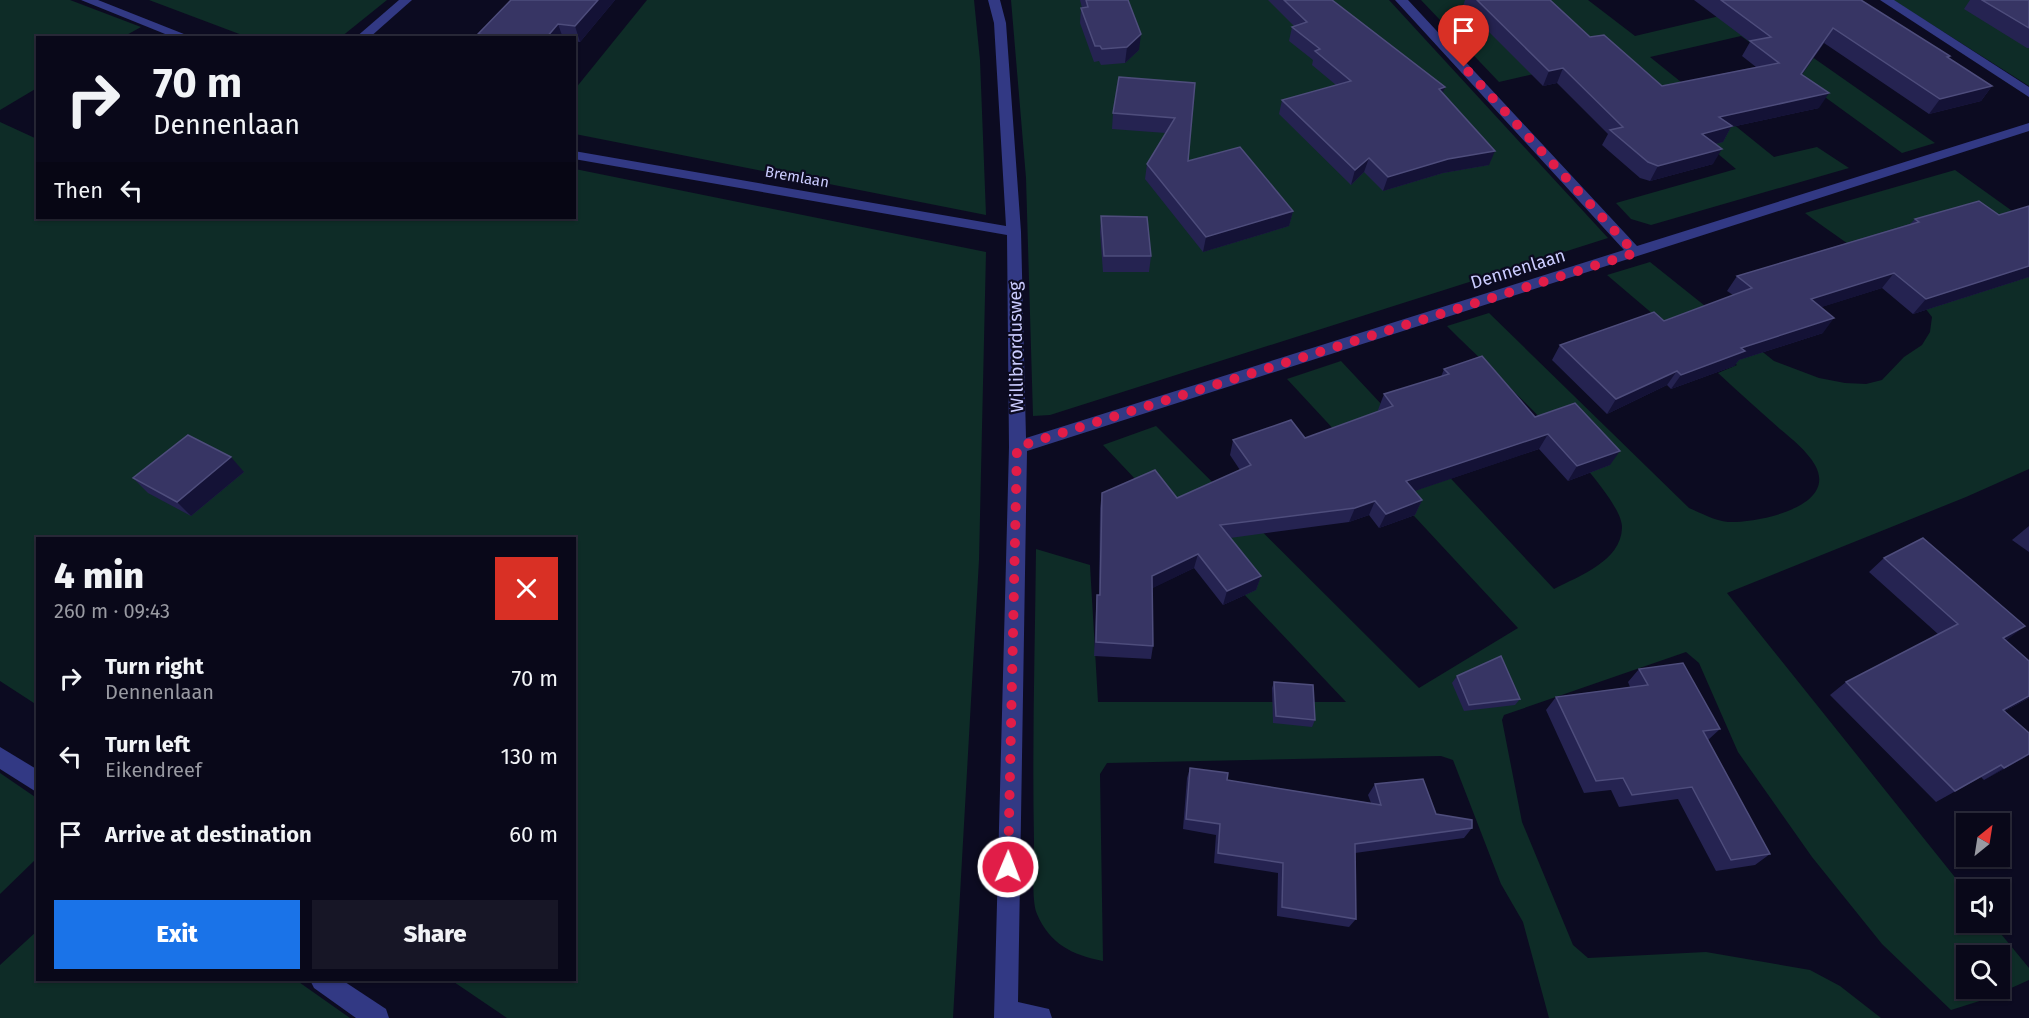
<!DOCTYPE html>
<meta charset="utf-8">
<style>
:root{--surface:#090819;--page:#171626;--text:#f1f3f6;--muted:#999aa2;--line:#292938;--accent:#1a73e8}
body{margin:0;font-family:"Fira Sans",sans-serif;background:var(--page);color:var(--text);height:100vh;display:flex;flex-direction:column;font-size:22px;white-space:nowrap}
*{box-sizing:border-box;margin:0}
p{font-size:20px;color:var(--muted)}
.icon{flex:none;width:33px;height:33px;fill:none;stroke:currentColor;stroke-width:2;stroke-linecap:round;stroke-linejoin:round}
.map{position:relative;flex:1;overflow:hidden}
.side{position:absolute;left:36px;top:537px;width:540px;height:444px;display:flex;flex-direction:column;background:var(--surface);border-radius:0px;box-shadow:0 2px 4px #0004,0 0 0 2px var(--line)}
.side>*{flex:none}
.top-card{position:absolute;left:36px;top:36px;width:540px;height:183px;border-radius:0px;box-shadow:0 2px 4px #0004,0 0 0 2px var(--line);background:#090819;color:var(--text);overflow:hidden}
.needle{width:39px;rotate:30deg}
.controls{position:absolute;left:1956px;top:813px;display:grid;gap:12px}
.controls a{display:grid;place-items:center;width:54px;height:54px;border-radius:0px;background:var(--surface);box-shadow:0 2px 4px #0004,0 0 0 2px var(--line);font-size:30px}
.pin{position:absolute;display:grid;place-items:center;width:51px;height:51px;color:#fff;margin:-62px -26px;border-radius:50% 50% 50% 0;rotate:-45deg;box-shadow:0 0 6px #0007}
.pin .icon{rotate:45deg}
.me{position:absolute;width:66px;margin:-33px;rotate:1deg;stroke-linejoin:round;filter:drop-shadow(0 0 4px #0008)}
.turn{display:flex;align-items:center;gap:21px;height:126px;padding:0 18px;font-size:27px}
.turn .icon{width:78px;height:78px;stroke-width:2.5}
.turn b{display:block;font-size:42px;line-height:51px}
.then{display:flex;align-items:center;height:57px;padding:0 18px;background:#0003;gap:12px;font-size:22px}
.round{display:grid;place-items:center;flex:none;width:63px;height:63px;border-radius:0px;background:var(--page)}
.headline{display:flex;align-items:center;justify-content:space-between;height:102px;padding:0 18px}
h1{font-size:36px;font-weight:800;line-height:45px}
.primary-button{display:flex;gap:12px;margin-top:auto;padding:12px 18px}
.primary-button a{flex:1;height:69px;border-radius:0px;background:var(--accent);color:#fff;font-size:24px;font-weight:800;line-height:69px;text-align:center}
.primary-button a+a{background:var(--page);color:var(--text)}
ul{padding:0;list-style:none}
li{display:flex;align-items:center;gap:18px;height:78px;padding:0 18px}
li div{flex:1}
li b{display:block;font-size:22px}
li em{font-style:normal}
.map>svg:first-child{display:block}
.green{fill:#0e2c27;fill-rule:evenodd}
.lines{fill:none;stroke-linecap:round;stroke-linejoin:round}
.minor{fill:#323984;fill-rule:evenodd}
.wall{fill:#252351}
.shaded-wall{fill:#141236}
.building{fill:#373564;stroke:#4e4d7c;stroke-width:1.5}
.route{stroke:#e11d48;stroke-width:10;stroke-dasharray:0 18}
.labels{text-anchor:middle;stroke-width:4.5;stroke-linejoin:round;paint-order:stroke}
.far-street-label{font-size:15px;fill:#cbccff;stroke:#0c0b21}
.street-label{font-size:18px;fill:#cbccff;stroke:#0c0b21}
</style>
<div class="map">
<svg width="2029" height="1018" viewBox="0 0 2029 1018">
<rect width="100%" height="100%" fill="#0c0b21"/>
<g class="green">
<path d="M0 0H70L141 27 123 37 38 38 37 88 0 110Z"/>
<path d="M149 0H387L341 37 250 38Z"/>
<path d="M647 0H974L980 60 986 215 575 134V89Z"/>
<path d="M1011 0H1389L1608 238 1050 415 1033 416 1026 178Z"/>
<path d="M1421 0H1588L1635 36 1745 10 1935 143 1902 153 1741 36 1650 57 1774 157 1817 147 1849 168 1651 225 1631 219 1616 203 1736 169 1604 58 1499 82Z"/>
<path d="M1893 0H2029V86L1912 12Z"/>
<path d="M0 122 37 139 38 218H574L575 169 986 252 979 560 953 1018H507L451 980H574V538H38L37 705 0 681Z"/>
<path d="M1955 170 2029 223V469L1966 497 1727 593 1966 891V922L1992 923 2029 968V980L1989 998 1951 1010 1882 944 1812 857 1738 752 1699 663 1686 652 1504 715 1502 720 1522 822 1573 945 1588 958 1706 952 1810 970 1840 986 1881 1018H1549L1523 922 1501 884 1453 760 1441 756 1107 763 1100 774 1103 961C1072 955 1050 944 1037 914 1031 901 1034 857 1034 841 1032 744 1035 646 1036 549L1090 565 1098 702H1346L1103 445 1156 426 1419 688 1518 628 1287 379 1341 361 1554 589C1579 576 1621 561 1622 528 1624 490 1478 358 1447 326L1489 313 1689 508C1701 513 1715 521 1728 522 1755 523 1839 508 1815 465 1807 451 1792 439 1780 429 1759 410 1738 392 1718 373L1737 365 1686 320 1667 326 1607 275 1650 262 1774 361 1819 378 1845 383 1866 384 1882 380 1904 357 1922 345 1930 332 1932 317C1905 279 1843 242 1805 213ZM1966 956H2000V988H1966Z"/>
<path d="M0 773 38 799 37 858 0 894Z"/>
<path d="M37 931 38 980H296L350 1018H0V965Z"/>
</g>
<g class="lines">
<g class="minor">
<path d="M81 0H98L194 38H175Z"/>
<path d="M399 0H412L369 38H355Z"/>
<path d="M988 0H1000L1006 23 1021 232 1026 438 1624 250 1395 0H1408L1637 246 2029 123V131L1027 451 1018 1002 1049 1009 1052 1018H994L1009 447 1007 235 574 159V151L1006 226 994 23Z"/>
<path d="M1880 0H1894L2029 87V97Z"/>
<path d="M0 747 38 770V793L0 769Z"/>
<path d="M310 980H342L386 1009 389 1018H356L314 988Z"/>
</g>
</g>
<g class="wall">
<path d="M511 0H615L580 42 574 41V38H479L478 34Z"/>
<path d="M1080 0H1128L1139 50 1125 63 1101 65 1099 61 1094 62 1080 23 1081 8H1082Z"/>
<path d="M1268 0H1332L1443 93 1489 165 1443 173 1383 191 1364 172 1351 185 1279 114 1282 100 1336 85 1312 65 1313 60 1289 41 1292 27 1294 26Z"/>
<path d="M1465 0H1550L1590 37 1662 86 1756 67 1742 56 1750 42 1694 0H1817L1950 56 1949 58 1992 86 1981 101 1929 114 1824 43 1802 74 1819 108 1731 127 1723 142 1715 144 1713 164 1650 181 1640 178 1602 145 1608 134 1557 83 1543 86 1463 6Z"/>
<path d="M1970 0H2029V48H2027L1964 9Z"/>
<path d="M1195 83 1188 161 1293 211 1289 226 1203 252 1145 179 1147 164 1166 133 1112 129 1113 113Z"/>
<path d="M2029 206V277L1913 314 1882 288 1821 307 1823 333 1739 360 1734 366 1671 389 1667 385 1607 414 1552 360 1560 345 1664 321 1733 295 1727 291 1737 276 1910 224 1915 219 1999 215Z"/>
<path d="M1101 216 1151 256 1149 272H1103L1100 232Z"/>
<path d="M1444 369 1535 417 1610 465 1568 481 1539 449 1414 491 1422 500 1415 515 1379 528 1369 515 1349 522 1230 538 1261 576 1256 590 1223 605 1194 568 1152 588 1153 646 1151 659 1094 656 1096 609 1097 595H1099L1100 508 1102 493 1177 498 1240 470 1230 455 1233 440 1305 438 1379 411 1378 410 1384 394 1441 377Z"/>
<path d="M244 472 191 516 148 493 133 478Z"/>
<path d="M2029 526V552L2012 540Z"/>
<path d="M1884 558 2006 640 2029 661V698L2005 711 2029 755 1984 780 1981 777 1936 802 1830 695 1846 682 1938 634 1869 572Z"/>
<path d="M1639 669 1720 729 1708 740 1770 854 1755 865 1716 871 1678 799 1619 807 1611 790 1584 793 1546 710 1556 697 1630 687 1628 682Z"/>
<path d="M1457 676 1520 699 1515 705 1464 711 1452 683Z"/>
<path d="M1274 682 1315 720 1312 727 1273 723 1272 688Z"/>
<path d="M1190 768 1227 780 1371 803 1368 795 1375 784 1436 814 1472 828 1464 838 1355 853 1356 919 1349 927 1277 916 1278 873 1214 863 1216 835 1183 829 1187 778Z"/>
</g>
<g class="shaded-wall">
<path d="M598 0H615L580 42 575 26Z"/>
<path d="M558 24 563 38H546Z"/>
<path d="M1833 28 1824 43 1792 89 1801 74Z"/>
<path d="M1141 34 1139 50 1125 63 1127 47Z"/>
<path d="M1563 68 1557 83 1543 86 1549 71Z"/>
<path d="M1992 86 1981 101 1929 114 1940 99Z"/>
<path d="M1445 87 1440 101 1439 89Z"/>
<path d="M1829 93 1819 108 1731 127 1723 142 1694 149 1702 134 1719 117Z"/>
<path d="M1722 149 1713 164 1650 181 1658 166Z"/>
<path d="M1495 151 1489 165 1443 173 1383 191 1388 177 1448 159Z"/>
<path d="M1369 158 1364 172 1351 185 1355 170Z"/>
<path d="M1293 211 1289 226 1203 252 1206 237Z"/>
<path d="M2029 266V277L1913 314 1926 299Z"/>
<path d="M1894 273 1882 288 1800 314 1811 299Z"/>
<path d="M1834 318 1823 333 1739 360 1734 366 1671 389 1681 375 1741 348Z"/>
<path d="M1677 371 1667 385 1607 414 1616 399Z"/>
<path d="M1548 434 1539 449 1400 496 1406 481Z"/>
<path d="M1620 451 1610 465 1568 481 1577 466Z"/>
<path d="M231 457 244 472 191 516 177 502Z"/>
<path d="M1422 500 1415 515 1379 528 1386 514Z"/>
<path d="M1375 501 1369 515 1349 522 1355 508Z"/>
<path d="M1198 554 1194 568 1149 590 1152 576Z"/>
<path d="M1261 576 1256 590 1223 605 1227 591Z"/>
<path d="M2025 626 2007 640 1985 652 2003 638Z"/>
<path d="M2029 696V698L1984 722 2003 710Z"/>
<path d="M2029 754V755L1984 780 2004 768Z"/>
</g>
<g class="building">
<path d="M511 0H598L575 26 558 24 546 38H500L478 34Z"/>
<path d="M1086 0H1128L1141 34 1127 47 1102 49 1100 46H1095L1081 8 1088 7Z"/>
<path d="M1284 0H1332L1445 87 1439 89 1495 151 1448 159 1388 177 1369 158 1355 170 1282 100 1351 81 1315 51 1320 49 1292 27 1307 22Z"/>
<path d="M1477 0H1550L1590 37 1604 35 1662 86 1779 63 1750 41 1771 37 1721 0H1861L1950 56 1947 57 1992 86 1940 99 1833 28 1801 74 1829 93 1719 117 1732 126 1702 134 1722 149 1658 166 1648 162 1610 130 1623 127 1563 68 1549 71Z"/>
<path d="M1982 0H2029V28Z"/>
<path d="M1119 77 1195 83 1188 161 1240 147 1293 211 1206 237 1147 164 1175 118 1113 113Z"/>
<path d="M1979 201 1999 215 2029 206V266L1926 299 1894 273 1811 299 1834 318 1741 348 1745 351 1681 375 1677 371 1616 399 1560 345 1654 312 1664 321 1752 288 1737 276 1919 222 1915 219Z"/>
<path d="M1101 216 1147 217 1151 256H1104Z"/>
<path d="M1482 356 1535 417 1575 403 1620 451 1577 466 1548 434 1406 481 1422 500 1386 514 1375 501 1355 508 1220 525 1261 576 1227 591 1198 554 1152 576 1153 646 1096 642 1097 595H1100L1102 493 1155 470 1177 498 1251 465 1233 440 1291 420 1305 438 1393 406 1384 394 1449 374 1444 369Z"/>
<path d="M188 435 231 457 177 502 133 478Z"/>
<path d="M1923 538 2025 626 2003 638 2029 661V696L2003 710 2029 733V754L2004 768 2001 765 1955 791 1846 682 1958 624 1884 558Z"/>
<path d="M1501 656 1520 699 1469 705 1457 676Z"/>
<path d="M1683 663 1720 729 1703 731 1770 854 1731 860 1692 787 1632 795 1623 778 1596 781 1556 697 1648 685 1639 669Z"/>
<path d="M1274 682 1313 685 1315 720 1276 716Z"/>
<path d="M1190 768 1228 773 1227 780 1381 805 1375 784 1423 779 1436 814 1472 820V828L1355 844 1356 919 1282 907 1283 863 1218 853 1220 824 1186 819Z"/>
</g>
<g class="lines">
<path class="route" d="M1008 867 1017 447 1635 253 1464 67"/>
</g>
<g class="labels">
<g class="far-street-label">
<text transform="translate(797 177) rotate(10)" y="5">Bremlaan</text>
</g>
<g class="street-label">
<text transform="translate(1518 269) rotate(-17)" y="6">Dennenlaan</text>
<text transform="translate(1016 347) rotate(-91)" y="6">Willibrordusweg</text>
</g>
</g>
</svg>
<div class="controls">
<a><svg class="needle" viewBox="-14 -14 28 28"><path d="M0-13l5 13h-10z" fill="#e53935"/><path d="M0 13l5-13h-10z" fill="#999aa2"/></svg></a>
<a><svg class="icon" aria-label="sound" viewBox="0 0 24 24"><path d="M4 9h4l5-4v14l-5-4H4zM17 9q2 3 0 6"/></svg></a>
<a><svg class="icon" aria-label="search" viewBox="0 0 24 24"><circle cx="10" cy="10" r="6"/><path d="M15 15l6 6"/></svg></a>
</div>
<div class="pin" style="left:1464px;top:67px;background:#d93025"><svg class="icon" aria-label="arrive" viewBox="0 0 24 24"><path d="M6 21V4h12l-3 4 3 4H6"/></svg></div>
<svg class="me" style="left:1008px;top:867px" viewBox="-20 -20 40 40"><circle r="17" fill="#e11d48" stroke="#fff" stroke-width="3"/><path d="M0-11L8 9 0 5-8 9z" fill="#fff"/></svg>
<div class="top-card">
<div class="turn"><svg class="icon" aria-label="right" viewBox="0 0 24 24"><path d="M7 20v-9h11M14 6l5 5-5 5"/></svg><div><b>70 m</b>Dennenlaan</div></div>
<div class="then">Then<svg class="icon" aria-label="left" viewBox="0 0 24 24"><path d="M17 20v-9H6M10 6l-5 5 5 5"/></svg></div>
</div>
<section class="side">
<div class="headline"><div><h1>4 min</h1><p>260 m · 09:43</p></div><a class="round" style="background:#d93025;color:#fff"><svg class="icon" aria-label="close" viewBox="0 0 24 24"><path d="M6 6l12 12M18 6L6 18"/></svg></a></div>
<ul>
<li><svg class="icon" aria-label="right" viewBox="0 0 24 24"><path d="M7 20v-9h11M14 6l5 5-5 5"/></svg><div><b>Turn right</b><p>Dennenlaan</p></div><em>70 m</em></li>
<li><svg class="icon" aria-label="left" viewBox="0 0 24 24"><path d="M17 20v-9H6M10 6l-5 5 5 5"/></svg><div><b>Turn left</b><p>Eikendreef</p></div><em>130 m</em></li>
<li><svg class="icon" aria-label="arrive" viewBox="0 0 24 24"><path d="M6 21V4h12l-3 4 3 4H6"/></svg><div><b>Arrive at destination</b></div><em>60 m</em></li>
</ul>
<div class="primary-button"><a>Exit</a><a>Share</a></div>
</section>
</div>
